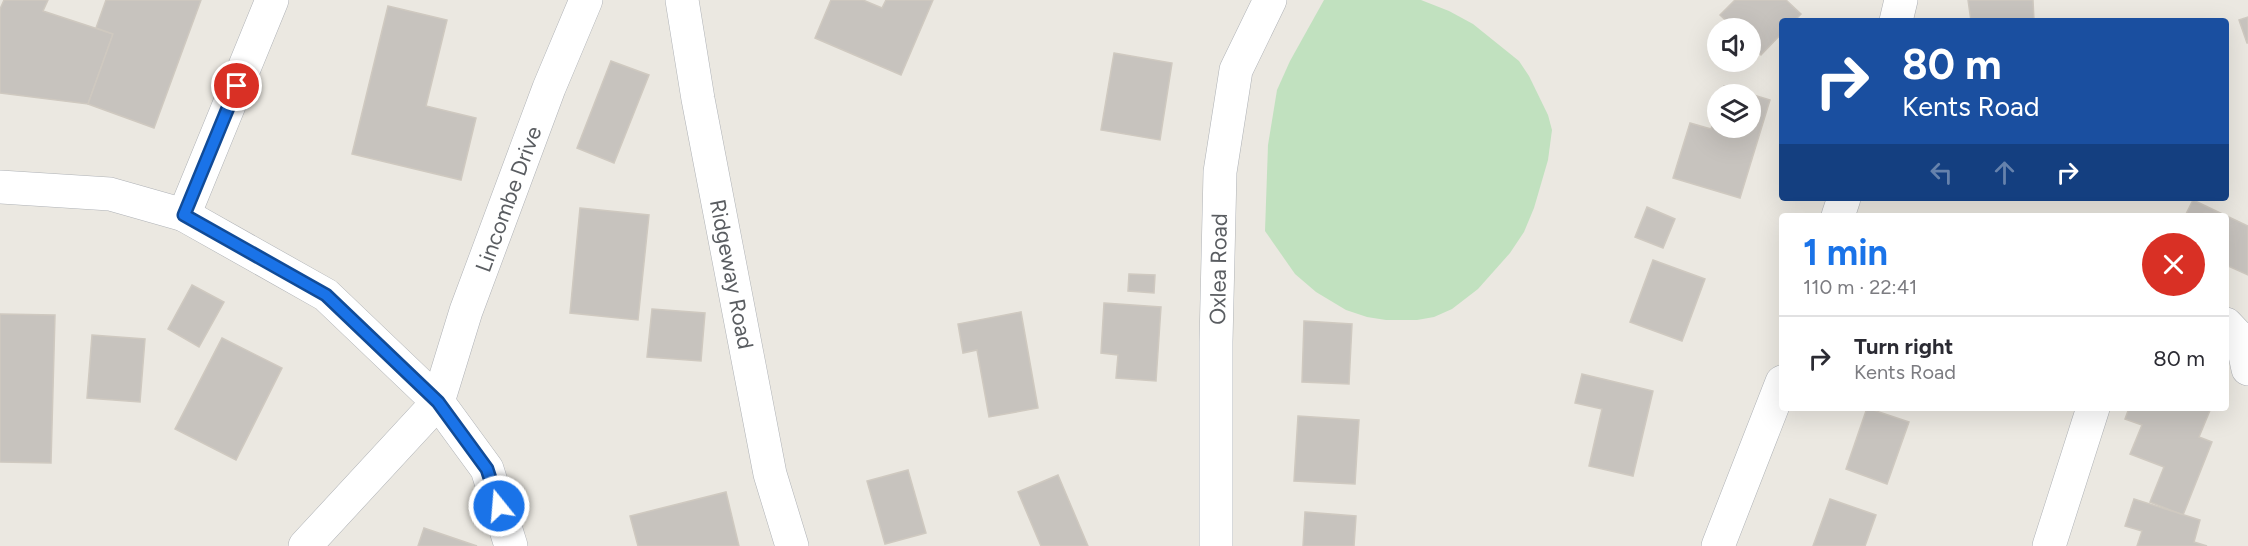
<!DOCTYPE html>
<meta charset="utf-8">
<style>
:root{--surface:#fff;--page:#f7f7f7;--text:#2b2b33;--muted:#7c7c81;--line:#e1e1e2;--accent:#1a73e8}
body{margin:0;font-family:Figtree,sans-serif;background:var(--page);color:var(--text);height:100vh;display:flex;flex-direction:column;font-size:22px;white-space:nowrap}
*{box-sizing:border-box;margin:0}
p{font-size:20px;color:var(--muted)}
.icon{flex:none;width:33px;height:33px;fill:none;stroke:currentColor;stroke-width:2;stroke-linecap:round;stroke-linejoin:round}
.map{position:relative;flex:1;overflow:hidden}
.sheet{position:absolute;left:1779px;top:213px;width:450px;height:198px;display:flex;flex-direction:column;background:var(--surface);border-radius:6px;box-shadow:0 6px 24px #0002}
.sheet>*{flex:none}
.top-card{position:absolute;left:1779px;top:18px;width:450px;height:183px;border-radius:6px;box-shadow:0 6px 24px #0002;background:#1a4fa0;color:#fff;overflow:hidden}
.tools{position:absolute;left:1707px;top:18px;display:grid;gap:12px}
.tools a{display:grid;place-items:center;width:54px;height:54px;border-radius:50%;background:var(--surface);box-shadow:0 6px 24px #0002;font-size:30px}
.pin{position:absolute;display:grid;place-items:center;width:51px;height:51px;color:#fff;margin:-26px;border:3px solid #fff;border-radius:50%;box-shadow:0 2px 6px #0007}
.me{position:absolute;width:66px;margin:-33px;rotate:343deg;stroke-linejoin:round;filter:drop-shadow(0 0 4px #0008)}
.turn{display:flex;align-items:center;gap:21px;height:126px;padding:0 24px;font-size:27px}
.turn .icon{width:78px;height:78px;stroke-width:2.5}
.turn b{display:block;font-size:42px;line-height:51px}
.lanes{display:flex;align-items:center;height:57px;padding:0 24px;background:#0003;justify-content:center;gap:30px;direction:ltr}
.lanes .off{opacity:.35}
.round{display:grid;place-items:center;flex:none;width:63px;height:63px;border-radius:32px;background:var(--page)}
.overview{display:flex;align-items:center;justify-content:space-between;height:102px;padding:0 24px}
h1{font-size:36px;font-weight:700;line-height:45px;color:var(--accent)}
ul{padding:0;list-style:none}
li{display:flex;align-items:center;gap:18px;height:84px;padding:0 24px;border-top:2px solid var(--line)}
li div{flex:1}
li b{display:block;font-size:22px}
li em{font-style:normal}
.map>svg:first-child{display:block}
.green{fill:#c1e1bf}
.building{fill:#c7c3be;stroke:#cfc9c0;stroke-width:1.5}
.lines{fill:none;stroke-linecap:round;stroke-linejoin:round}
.minor-casing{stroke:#afb2b6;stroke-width:34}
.tertiary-casing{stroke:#afb2b6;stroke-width:34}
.minor{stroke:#fff;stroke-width:33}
.tertiary{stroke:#fff;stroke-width:33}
.route-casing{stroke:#114b97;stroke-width:15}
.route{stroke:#1a73e8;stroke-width:10}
.labels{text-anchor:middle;stroke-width:6;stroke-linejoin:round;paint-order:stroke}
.street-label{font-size:22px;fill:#5a5d61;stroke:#fff}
</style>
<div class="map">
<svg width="2248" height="546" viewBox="0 0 2248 546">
<rect width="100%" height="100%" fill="#ebe8e1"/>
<path class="green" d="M1324 0H1421L1449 11 1473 24 1519 61 1529 76 1548 115 1552 130 1548 160 1534 208 1524 232 1510 253 1478 289 1452 309 1434 317 1417 320H1386L1367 317 1346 310 1316 292 1295 274 1265 231 1268 145 1277 90 1290 61Z"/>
<g class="building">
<path d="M4 0H48L43 11 113 34 88 104 0 93V9Z"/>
<path d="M106 0H201L154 128 88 104 113 34 96 28Z"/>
<path d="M831 0H863L882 8 886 0H933L901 75 815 38Z"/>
<path d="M1735 0H1786L1801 14 1794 21H1782V33L1761 55 1750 44V28H1734L1720 15Z"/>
<path d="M1968 0H2033L2034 21H1971Z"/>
<path d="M388 6 447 20 426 106 476 118 461 180 352 154Z"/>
<path d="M2248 17V43H2247L2239 20Z"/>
<path d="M1114 53 1172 63 1160 140 1101 130Z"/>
<path d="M611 61 649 75 614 163 577 148Z"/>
<path d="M1724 86 1770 100 1740 198 1673 178 1690 123 1711 129 1718 109V128H1750V94H1722Z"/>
<path d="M2193 200 2248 226V275L2226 265V216H2185Z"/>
<path d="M1647 207 1675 219 1663 248 1635 237Z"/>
<path d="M580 208 649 215 638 320 570 313Z"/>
<path d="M1653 260 1705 279 1682 341 1630 322Z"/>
<path d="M1129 274 1155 275 1154 293 1128 291Z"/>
<path d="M192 285 224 302 199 347 168 329Z"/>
<path d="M1104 303 1161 307 1156 381 1116 378 1118 355 1101 353Z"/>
<path d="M652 309 705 313 701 361 647 357Z"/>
<path d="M1021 312 1038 408 989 417 977 350 963 353 958 324Z"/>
<path d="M0 314 55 315 51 463 0 462Z"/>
<path d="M1304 321 1352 324 1349 384 1302 382Z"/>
<path d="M92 335 145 339 140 402 87 398Z"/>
<path d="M222 338 282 368 236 460 175 429Z"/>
<path d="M1582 374 1653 391 1633 476 1589 466 1602 409 1575 403Z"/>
<path d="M1867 408 1909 422 1887 484 1846 469Z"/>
<path d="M2129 408H2211L2199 437 2212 442 2183 515 2150 502 2164 467 2130 454 2142 425 2125 419Z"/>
<path d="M1298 416 1359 420 1355 484 1294 481Z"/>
<path d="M908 470 926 533 885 544 867 481Z"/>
<path d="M1058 475 1088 546H1041L1018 492Z"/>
<path d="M726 492 739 546H638L630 516Z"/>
<path d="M1830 499 1876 515 1865 546H1813Z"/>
<path d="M2134 499 2200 520 2194 542 2207 546H2137L2142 531 2125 526Z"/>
<path d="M1305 512 1356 516 1354 546H1303Z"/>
<path d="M424 528 477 546H418Z"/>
</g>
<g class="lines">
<g class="minor-casing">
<g id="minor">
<path d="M682 0 698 99 770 474 792 546"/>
<path d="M1896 21 1901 0"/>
<path d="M0 187 110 194 184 215 326 295 438 402 487 469 511 546"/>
<path d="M184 215 272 0"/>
<path d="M1838 216 1844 198"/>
<path d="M2226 324 2242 341 2248 369"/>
<path d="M1216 546V342L1220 172 1236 70 1270 0"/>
<path d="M1718 546 1782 382"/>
<path d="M2049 546 2093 408"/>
</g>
</g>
<g class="tertiary-casing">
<path id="tertiary" d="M305 546 438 402 466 311 549 88 586 0"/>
</g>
<use href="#minor" class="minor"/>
<use href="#tertiary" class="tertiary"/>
</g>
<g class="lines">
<g class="route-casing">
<path id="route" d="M237 86 184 215 326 295 438 402 487 469 499 506"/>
</g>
<use href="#route" class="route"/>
</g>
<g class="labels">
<g class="street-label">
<text transform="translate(508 199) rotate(-70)" y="8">Lincombe Drive</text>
<text transform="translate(1218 269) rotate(-89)" y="8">Oxlea Road</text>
<text transform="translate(732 274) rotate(79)" y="8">Ridgeway Road</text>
</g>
</g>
</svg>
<div class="tools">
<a><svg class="icon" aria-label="sound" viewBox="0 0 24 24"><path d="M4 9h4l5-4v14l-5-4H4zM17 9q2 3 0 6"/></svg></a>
<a><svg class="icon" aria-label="layers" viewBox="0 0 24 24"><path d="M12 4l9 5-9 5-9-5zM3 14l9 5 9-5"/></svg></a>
</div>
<div class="pin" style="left:237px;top:86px;background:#d93025"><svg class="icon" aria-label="arrive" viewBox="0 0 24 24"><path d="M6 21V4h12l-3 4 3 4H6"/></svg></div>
<svg class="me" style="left:499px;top:506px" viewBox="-20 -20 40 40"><circle r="17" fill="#1a73e8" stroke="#fff" stroke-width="3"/><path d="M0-11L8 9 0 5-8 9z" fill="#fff"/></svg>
<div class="top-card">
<div class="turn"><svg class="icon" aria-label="right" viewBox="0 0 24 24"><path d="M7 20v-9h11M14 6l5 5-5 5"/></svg><div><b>80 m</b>Kents Road</div></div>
<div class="lanes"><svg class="icon off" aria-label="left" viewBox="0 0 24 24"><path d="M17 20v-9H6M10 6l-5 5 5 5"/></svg><svg class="icon off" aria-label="ahead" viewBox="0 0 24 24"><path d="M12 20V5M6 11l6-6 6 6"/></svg><svg class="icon" aria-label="right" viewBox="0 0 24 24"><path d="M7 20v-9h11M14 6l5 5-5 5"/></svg></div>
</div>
<section class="sheet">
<div class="overview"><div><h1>1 min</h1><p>110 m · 22:41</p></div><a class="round" style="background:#d93025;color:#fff"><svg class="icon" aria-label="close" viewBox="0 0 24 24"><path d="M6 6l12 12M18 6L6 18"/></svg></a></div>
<ul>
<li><svg class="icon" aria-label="right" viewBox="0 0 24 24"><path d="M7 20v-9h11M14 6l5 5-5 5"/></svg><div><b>Turn right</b><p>Kents Road</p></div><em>80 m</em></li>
</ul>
</section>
</div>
